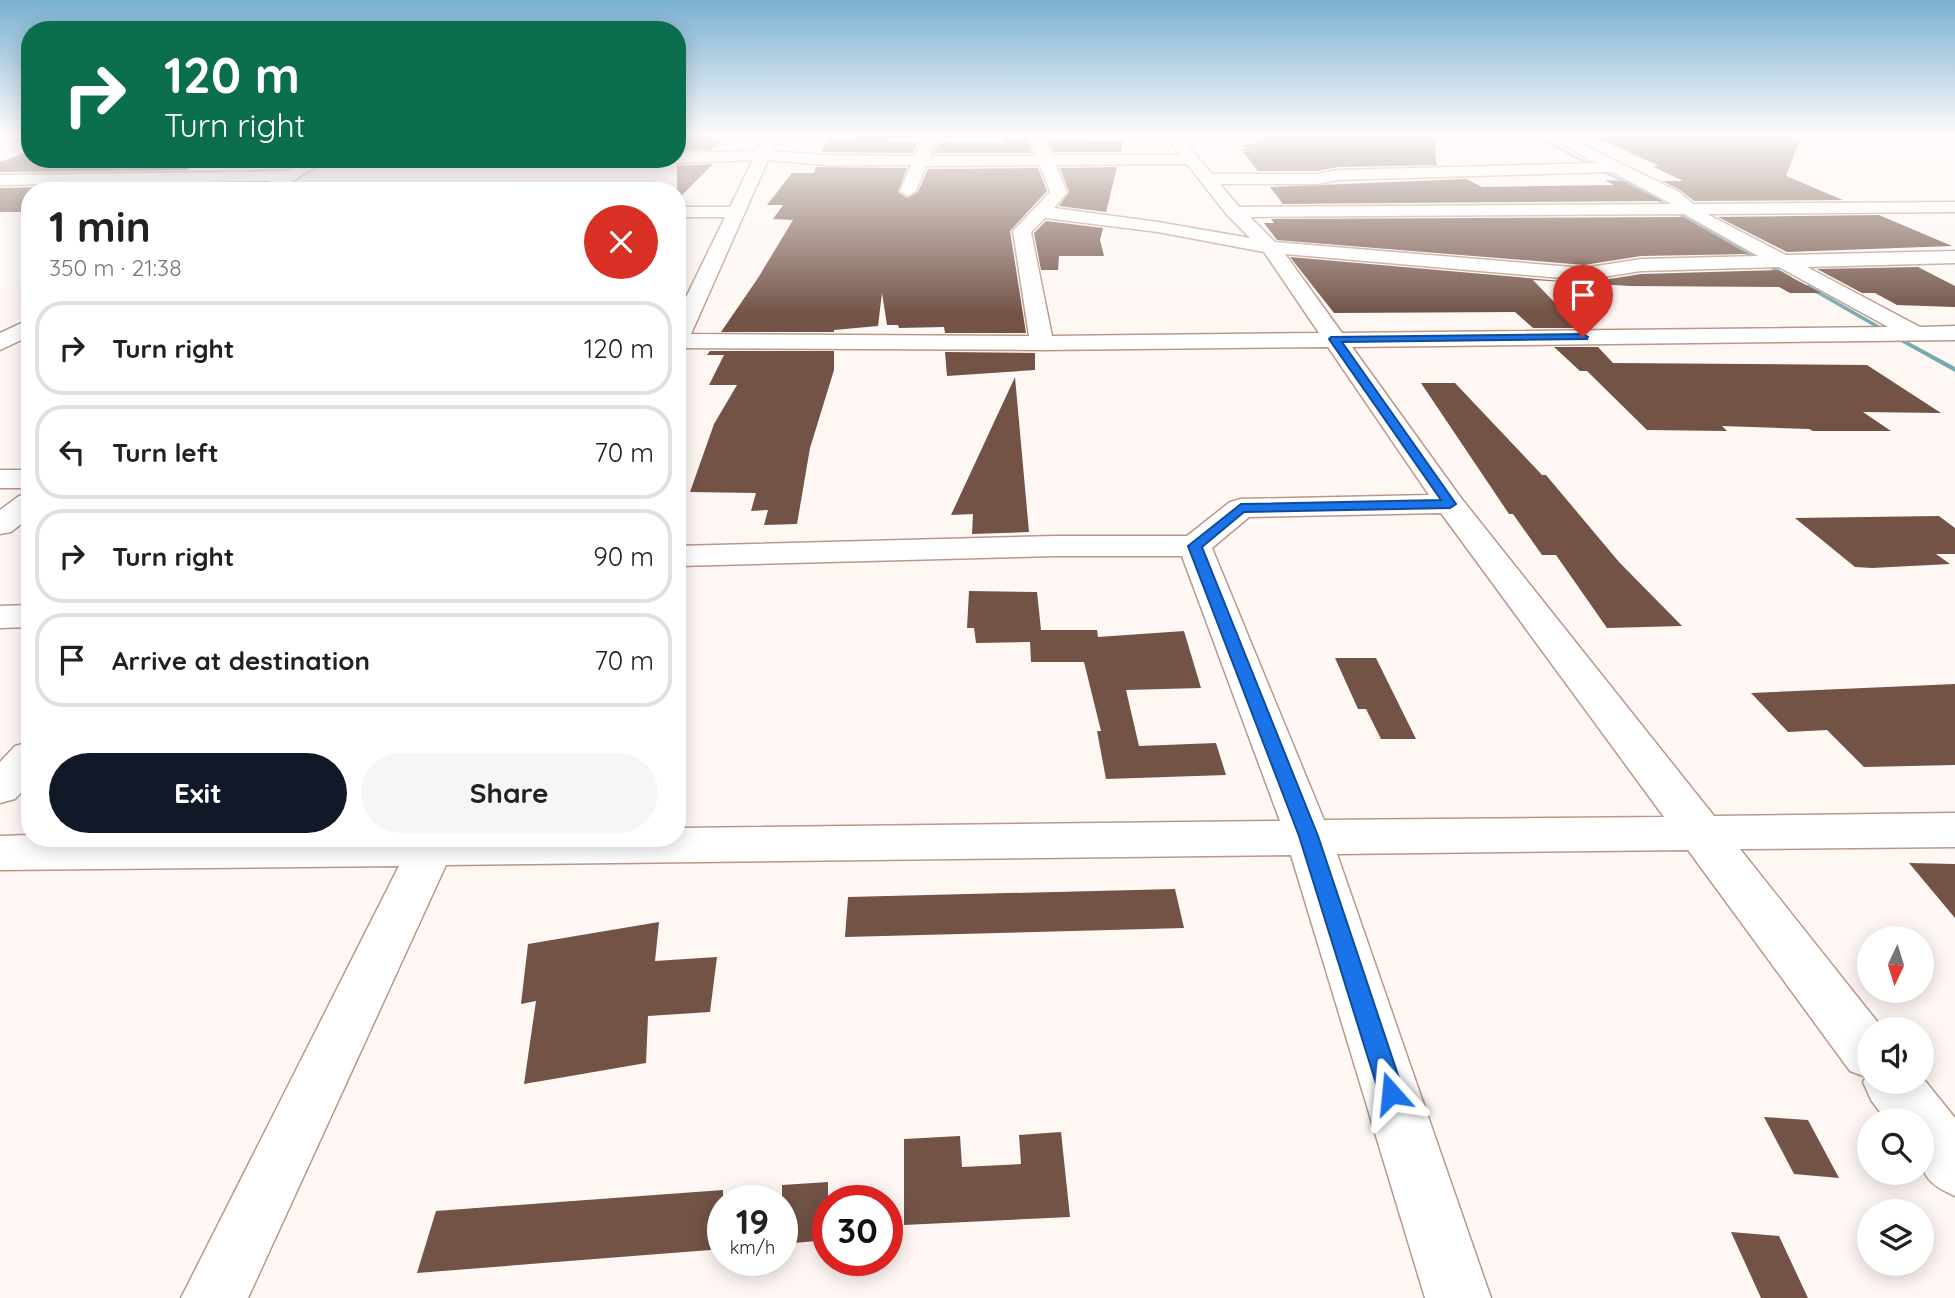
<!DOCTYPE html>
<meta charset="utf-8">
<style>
:root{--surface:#fff;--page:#f6f6f6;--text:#202124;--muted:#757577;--line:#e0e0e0;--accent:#111827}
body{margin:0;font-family:Quicksand,sans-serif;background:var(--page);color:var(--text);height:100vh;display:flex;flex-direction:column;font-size:26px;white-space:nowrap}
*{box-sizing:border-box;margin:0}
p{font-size:23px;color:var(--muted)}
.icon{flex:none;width:38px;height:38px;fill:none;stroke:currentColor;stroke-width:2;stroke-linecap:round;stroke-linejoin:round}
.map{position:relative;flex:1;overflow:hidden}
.drawer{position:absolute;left:21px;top:182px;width:665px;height:665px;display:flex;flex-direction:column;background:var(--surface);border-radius:28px;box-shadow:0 4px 18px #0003}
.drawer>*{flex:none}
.guide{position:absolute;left:21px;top:21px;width:665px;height:147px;border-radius:28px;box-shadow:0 4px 18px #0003;background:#0b6e4f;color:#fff;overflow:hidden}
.needle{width:46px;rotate:184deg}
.buttons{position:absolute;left:1857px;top:926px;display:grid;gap:14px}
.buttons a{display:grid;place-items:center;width:77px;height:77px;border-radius:50%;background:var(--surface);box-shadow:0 4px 18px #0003;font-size:35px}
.speed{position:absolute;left:707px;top:1185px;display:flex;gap:14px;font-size:35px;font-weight:700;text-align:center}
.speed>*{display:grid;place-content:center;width:91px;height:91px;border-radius:50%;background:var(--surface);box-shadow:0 4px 18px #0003;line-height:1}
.speed small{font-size:18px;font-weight:400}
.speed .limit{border:10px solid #d22;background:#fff;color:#111}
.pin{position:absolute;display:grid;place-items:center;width:60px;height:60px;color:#fff;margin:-72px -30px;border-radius:50% 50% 50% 0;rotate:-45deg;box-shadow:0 0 7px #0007}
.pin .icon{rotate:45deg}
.me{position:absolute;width:77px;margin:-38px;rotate:342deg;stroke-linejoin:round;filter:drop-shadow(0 0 5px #0008)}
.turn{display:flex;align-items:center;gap:24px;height:147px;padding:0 28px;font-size:32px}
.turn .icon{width:91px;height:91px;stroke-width:2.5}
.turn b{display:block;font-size:49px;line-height:60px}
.round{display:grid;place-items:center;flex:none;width:74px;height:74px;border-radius:37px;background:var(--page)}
.summary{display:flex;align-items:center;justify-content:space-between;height:119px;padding:0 28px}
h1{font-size:42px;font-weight:700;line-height:52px}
.button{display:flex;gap:14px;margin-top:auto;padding:14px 28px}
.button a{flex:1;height:80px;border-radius:42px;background:var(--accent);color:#fff;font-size:28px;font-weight:700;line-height:80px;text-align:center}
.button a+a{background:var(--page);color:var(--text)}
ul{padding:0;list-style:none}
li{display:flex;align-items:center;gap:21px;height:94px;margin:0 14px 10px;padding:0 14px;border:4px solid var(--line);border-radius:28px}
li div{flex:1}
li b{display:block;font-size:26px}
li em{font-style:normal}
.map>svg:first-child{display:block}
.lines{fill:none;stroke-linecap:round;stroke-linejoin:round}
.stream{fill:#73abb0;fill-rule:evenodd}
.building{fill:#725346}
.minor-casing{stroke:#ba9889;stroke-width:3}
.minor{fill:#fff;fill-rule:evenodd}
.route{fill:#1a73e8;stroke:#114b97;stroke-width:2}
</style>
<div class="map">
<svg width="1955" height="1298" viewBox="0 0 1955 1298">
<rect width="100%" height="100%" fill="#fef7f4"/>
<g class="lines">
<g class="stream">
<path d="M1529 134H1534L1592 164 1588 165Z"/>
<path d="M1601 170 1648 190 1668 205 1664 206 1644 192 1601 172Z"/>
<path d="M1678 211 1756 256 1757 257 1752 258 1676 214Z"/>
<path d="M1771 267H1775L1792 277 1787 278 1771 269Z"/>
<path d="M1805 285H1809L1880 326 1875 327 1805 287Z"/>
<path d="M1901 340H1905L1955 367V372L1901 342Z"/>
</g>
</g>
<g class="building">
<path d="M677 134H728L711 150H677Z"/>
<path d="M1244 134H1435L1436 163 1439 165 1338 167 1317 171H1258L1241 149H1248L1242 145 1260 144Z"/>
<path d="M1589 134H1802L1786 176 1843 200 1694 201 1680 190 1662 181H1683L1652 166H1659Z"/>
<path d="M855 135H887L890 142H918L913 153 822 152 827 140H854Z"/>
<path d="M1002 139H1028L1033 153H934L939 142 1002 143Z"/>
<path d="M1048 140 1097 141H1123L1121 152H1054Z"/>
<path d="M30 151V159H210L186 170 0 172V162Z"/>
<path d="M713 164 677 200V166Z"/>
<path d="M816 167 907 168 898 192 907 198 918 192 928 169 1038 168 1047 191 1010 231 1026 333H945L944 327 899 328 898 325H887L882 293 878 326 834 330V332H721L758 278 793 220 773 219 783 205H767L792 173H814Z"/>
<path d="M1117 167 1106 212 1059 206 1069 192 1060 168Z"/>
<path d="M1466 179 1482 187 1614 185 1605 180 1622 181 1662 201 1259 204H1283L1270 187Z"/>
<path d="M150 185 138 191H30V212H0V188Z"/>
<path d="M1879 215 1952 246 1787 252 1718 217Z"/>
<path d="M1683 217 1748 254 1641 256 1584 265 1277 240 1264 223H1274L1271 219Z"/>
<path d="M1046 221 1103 228 1100 240 1104 256H1059L1058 270H1041L1034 233Z"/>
<path d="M1290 257 1584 283 1641 274 1778 270 1821 293H1790L1779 287 1630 286 1533 280 1579 328H1533L1515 312 1334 313Z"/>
<path d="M1918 267 1955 286V307L1897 305 1875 293H1862L1817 269Z"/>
<path d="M1554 347H1598L1613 363 1867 365 1941 413 1863 412 1891 431H1813L1809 429 1722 426 1727 431 1647 430 1587 371H1580Z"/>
<path d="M710 351H834V370L810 448 797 524 764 525 768 510 751 511 756 493 690 492 714 424 737 385H709L724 355H707Z"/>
<path d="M945 352 1035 353V370L947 376Z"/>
<path d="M1015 377 1029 532 972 534 973 514 951 515Z"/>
<path d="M1421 383H1455L1542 475H1546L1619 562 1682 626 1607 628 1556 555H1542L1513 514H1509Z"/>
<path d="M1939 516 1955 528V554H1936L1950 564 1872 568 1855 567 1795 518Z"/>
<path d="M969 591 1037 592 1041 630H1097L1098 637 1184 631 1201 688 1126 690 1139 746 1216 743 1226 775 1106 779 1097 731H1101L1084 662H1031L1030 642 976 643 974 628H967Z"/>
<path d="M1335 658H1376L1416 739H1381L1366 709H1358Z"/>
<path d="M1955 684V765L1864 767 1827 730 1788 732 1751 693Z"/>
<path d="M1909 863 1955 864V918Z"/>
<path d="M1175 889 1184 928 845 937 848 897Z"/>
<path d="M659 922 655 961 717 957 710 1012 648 1016 646 1063 524 1084 536 1001 521 1004 528 944Z"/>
<path d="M1764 1117 1808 1120 1839 1178 1794 1174Z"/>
<path d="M1061 1132 1070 1217 904 1225V1139L960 1136 962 1167 1021 1164 1019 1135Z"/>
<path d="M828 1182V1240L782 1244V1185Z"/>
<path d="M723 1190V1249L417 1273 436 1211Z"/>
<path d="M1731 1232 1779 1236 1808 1298H1761Z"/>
</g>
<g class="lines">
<g class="minor-casing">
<g id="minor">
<path d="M766 134 779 135 772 151 824 155 915 156 925 134H939L930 156H1037L1029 134H1043L1052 155H1180L1164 134H1178L1212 174H1317L1338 170 1596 163 1544 134H1561L1679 192 1693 204 1955 202V212L1707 214 1786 255 1955 251V263L1807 267 1920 327 1955 326V340L1352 347 1461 498 1714 816 1955 813V847L1740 849 1883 1029H1869V1082H1922V1077L1955 1118V1196C1912 1178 1922 1161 1922 1120H1886L1871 1100 1863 1082 1866 1077 1850 1071 1688 850 1337 854 1491 1298H1425L1291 855 446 865 248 1298H181L399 866 0 870V836L30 835V838H677V828L1280 821 1182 556H1055L677 566V546L1055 536H1187L1230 502 1241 499 1429 495 1328 347 1042 350 677 348V316L725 217H677V207H730L753 160 677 163 670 159H677V153L757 151ZM768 160 824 165H911L900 191 908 196 916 191 926 166 1040 165 1050 192 1013 231 1029 336 691 334ZM1187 164 1228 216 1250 238 1158 222 1054 208 1067 193 1056 165ZM1612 172 1672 204 1239 207 1220 184H1317L1338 180ZM1684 214 1758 256 1641 259 1584 268 1275 242 1250 217ZM1045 218 1158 232 1264 252 1319 333 1052 336 1031 232ZM1285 254 1584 280 1641 271 1779 267 1888 327 1342 333ZM1441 513 1664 817 1324 820 1212 548 1249 517Z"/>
<path d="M309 159H328L277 191H264L262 188 270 181 0 185V175L288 171Z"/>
<path d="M375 159H618L611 164H382Z"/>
<path d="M30 319V336L0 350V333Z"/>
<rect x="0" y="470" width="30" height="18"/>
<path d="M30 493V517L11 532 0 534V510L19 496Z"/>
<path d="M30 605V627L0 628V606Z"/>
<path d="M30 742V783L15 799 0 803V762L15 746Z"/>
</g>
</g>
<use href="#minor" class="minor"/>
</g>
<linearGradient id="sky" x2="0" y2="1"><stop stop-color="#79b0d2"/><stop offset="0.43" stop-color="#fffbfa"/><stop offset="1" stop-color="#fffbfa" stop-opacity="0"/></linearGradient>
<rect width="1955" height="315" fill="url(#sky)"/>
<path class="route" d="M1583 334 1588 337 1587 339 1342 342 1456 504 1450 508 1244 512 1202 547 1318 836 1404 1093 1400 1101 1391 1104 1383 1101 1379 1093 1299 836 1188 546 1241 504 1441 500 1329 339 1331 337Z"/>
</svg>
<div class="buttons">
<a><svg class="needle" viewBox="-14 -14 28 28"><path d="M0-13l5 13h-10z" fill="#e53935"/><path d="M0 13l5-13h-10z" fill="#757577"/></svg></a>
<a><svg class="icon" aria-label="sound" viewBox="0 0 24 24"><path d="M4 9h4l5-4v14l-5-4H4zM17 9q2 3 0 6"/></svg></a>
<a><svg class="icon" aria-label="search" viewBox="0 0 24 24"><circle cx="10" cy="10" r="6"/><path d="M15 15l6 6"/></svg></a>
<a><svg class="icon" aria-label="layers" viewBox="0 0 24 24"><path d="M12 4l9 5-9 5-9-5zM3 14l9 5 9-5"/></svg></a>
</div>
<div class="speed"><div>19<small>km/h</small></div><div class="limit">30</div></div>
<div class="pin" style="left:1583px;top:337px;background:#d93025"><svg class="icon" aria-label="arrive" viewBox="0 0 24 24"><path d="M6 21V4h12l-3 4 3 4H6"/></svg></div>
<svg class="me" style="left:1391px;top:1093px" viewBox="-20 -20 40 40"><path d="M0-17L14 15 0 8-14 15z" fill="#1a73e8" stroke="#fff" stroke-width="4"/></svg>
<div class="guide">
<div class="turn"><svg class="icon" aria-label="right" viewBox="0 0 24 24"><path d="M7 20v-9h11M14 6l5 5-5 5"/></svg><div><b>120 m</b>Turn right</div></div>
</div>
<section class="drawer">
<div class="summary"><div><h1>1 min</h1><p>350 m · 21:38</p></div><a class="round" style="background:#d93025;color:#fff"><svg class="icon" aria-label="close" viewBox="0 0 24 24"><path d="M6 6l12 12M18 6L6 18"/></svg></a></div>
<ul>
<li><svg class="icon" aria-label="right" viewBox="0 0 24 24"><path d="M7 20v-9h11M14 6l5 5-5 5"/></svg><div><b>Turn right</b></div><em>120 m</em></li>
<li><svg class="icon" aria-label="left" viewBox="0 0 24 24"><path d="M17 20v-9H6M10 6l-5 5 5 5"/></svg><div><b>Turn left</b></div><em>70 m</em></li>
<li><svg class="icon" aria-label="right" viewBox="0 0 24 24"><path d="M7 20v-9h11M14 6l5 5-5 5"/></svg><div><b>Turn right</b></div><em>90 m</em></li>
<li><svg class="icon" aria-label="arrive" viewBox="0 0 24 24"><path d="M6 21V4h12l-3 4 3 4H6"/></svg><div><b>Arrive at destination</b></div><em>70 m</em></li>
</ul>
<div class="button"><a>Exit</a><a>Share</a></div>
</section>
</div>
